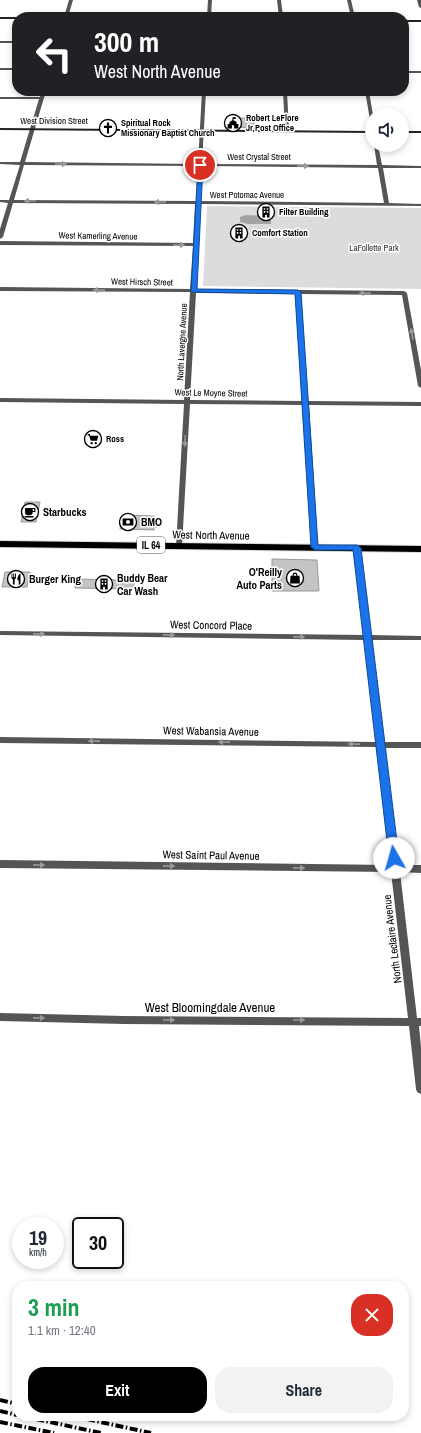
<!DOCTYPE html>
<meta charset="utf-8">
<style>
:root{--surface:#fff;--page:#f2f2f3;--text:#1f2937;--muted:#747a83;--accent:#000}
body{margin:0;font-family:"Archivo Narrow",sans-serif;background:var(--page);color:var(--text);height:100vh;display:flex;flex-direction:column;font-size:15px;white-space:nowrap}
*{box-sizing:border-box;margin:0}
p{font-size:13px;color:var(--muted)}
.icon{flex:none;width:22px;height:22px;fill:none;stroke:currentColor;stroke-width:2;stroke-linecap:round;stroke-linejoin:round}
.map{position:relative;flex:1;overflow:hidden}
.drawer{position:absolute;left:12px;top:1281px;width:397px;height:140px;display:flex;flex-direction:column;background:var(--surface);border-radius:16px;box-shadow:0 2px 6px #0003}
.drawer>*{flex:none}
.top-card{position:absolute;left:12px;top:12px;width:397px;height:84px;border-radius:16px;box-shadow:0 2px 6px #0003;background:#202124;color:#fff;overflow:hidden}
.tools{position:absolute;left:365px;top:108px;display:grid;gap:8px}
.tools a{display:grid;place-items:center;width:44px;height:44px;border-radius:50%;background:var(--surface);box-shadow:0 2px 6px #0003;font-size:20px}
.speed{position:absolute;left:12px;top:1217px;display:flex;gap:8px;font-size:20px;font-weight:700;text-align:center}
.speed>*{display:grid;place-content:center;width:52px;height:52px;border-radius:50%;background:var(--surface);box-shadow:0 2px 6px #0003;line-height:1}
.speed small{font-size:10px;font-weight:400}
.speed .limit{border:2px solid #111;border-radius:6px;background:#fff;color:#111}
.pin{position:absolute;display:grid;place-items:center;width:34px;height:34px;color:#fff;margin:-17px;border:2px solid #fff;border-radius:50%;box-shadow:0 1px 4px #0007}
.me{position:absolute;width:44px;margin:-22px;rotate:353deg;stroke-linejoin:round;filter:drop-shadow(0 0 3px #0008)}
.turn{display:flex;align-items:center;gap:14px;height:84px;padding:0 16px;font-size:18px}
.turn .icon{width:52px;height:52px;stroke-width:2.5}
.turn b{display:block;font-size:28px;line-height:34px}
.round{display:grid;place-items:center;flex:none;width:42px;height:42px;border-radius:16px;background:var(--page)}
.summary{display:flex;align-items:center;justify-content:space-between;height:68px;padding:0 16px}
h1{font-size:24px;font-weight:700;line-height:30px;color:#1e9e55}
.cta{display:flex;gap:8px;margin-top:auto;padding:8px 16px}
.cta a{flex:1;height:46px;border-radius:16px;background:var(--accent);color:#fff;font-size:16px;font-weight:700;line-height:46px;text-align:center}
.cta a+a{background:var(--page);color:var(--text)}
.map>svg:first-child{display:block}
.green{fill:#dcdcdc}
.water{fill:#a3a3a3}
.building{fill:#c4c4c4;stroke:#999}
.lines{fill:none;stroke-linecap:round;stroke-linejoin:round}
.primary-casing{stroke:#dbdbdb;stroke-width:2}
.street{fill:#555;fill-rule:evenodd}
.secondary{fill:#222;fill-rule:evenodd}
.primary{fill:#000;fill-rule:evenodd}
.rail{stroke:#000;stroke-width:4;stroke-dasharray:8 2.5 1.5 2.5;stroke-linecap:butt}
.oneway{fill:#999}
.route{fill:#1a73e8;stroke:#114b97}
.labels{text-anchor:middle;stroke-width:3;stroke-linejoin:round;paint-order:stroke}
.far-poi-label{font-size:9px;font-weight:bold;fill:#000;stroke:#fff;text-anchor:start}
.far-street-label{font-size:9px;fill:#000;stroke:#fff}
.far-park-label{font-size:9px;fill:#333;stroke:#fff}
.shield{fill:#fff;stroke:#4c4c4c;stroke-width:1}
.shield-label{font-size:10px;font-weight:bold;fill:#000}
.poi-label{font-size:11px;font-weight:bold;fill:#000;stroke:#fff;text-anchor:start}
.street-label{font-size:11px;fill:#000;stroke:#fff}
.near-street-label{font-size:13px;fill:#000;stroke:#fff}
</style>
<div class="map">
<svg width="421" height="1433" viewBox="0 0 421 1433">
<rect width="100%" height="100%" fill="#fff"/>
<path class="green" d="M207 206 421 208V289L203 286Z"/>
<path class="water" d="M246 215 271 216V224H248L240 222V217Z"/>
<g class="building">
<path d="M234 118H254V128L234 127Z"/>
<path d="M25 502H40L36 522H21Z"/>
<path d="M124 515 154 516V518L158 519 157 527H154V530L120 529 122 518H123Z"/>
<path d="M272 559 317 560 319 591H272Z"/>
<path d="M5 572H30L27 587H2Z"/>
<path d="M75 579 120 580 135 579 133 589 75 588Z"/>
</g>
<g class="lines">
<g class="primary-casing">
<path id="primary" d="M0 541 421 546V552L0 547Z"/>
</g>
<g class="street">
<path d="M69 0H73L68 17H64Z"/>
<path d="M208 0H212L211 17H207Z"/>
<path d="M277 0H281L283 17H279Z"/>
<path d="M347 0H351L355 17H351Z"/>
<path d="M417 0H421V8L419 7Z"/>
<rect x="0" y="41" width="17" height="2"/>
<rect x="0" y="68" width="17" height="2"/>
<rect x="404" y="71" width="17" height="2"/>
<path d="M42 91H46L25 162 198 164 202 91H206L202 164 377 165 374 145H378L382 165 421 166V168H383L389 203 421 204V206L200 204 196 289 404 291 407 293 421 370V388L418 386 402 295 301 294 308 401 421 402V406L309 405 318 547 317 549H313L312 547 302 405 190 404 182 546 179 548 176 546 184 404 0 402V398L184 400 190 292 0 291V287L190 289 193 246 0 245V241L193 243 195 204 13 203 3 237 0 239V229L8 203 0 202V200H9L20 165 0 164V162H20L39 99H0V97H40ZM24 165 198 166 196 201 14 200ZM202 166 378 168 384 203 200 201ZM196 293 295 294 302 401 190 400Z"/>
<path d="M283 91H287L289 131 287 132 285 131Z"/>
<path d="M365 91H369L373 115H372V121L370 120Z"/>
<path d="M355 546H357L360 548 371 635 421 636V640H372L384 742H421V748H385L399 865H421V873L400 872 417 1018H421V1026H419L421 1047V1094L417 1092 416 1089 409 1026 124 1024 0 1021V1013L124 1016 408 1018 391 872 0 868V860L390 865 376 747 0 743V737L376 742 364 640 0 635V631L364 635 354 548Z"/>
</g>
<g class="secondary">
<rect x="0" y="17" width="17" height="2"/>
<rect x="404" y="20" width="17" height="2"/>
<path d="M0 128 372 131V133L0 130Z"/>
<rect x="402" y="131" width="19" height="2"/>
</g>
<use href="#primary" class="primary"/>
<g class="rail">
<path d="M0 1400 17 1404"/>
<path d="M0 1411 17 1415"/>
<path d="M22 1416 101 1433"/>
<path d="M73 1416 151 1433"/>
<path d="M0 1422 54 1433"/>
</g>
</g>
<defs><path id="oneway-solid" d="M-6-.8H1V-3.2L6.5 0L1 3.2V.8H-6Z"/></defs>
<g class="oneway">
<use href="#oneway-solid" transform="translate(61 164)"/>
<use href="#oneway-solid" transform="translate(303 166)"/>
<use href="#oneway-solid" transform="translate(30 201) rotate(-180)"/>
<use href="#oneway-solid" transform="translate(160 202) rotate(-180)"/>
<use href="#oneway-solid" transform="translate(179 245) rotate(1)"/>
<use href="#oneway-solid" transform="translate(99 290) rotate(-179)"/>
<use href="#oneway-solid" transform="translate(365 293) rotate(-179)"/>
<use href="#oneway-solid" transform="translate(412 334) rotate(-100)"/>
<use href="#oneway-solid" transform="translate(185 441) rotate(93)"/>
<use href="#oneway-solid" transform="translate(39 634) rotate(1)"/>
<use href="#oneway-solid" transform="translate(169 635) rotate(1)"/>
<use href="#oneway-solid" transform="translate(299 637) rotate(1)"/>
<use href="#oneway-solid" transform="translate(94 741) rotate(-179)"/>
<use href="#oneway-solid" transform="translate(224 742) rotate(-179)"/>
<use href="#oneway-solid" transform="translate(354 744) rotate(-179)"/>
<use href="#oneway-solid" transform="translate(39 865) rotate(1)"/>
<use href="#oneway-solid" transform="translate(169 866) rotate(1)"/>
<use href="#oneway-solid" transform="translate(299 868) rotate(1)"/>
<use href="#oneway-solid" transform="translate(39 1018) rotate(1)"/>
<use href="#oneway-solid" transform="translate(169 1020)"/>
<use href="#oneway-solid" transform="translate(299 1020)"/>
</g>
<path class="route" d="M200 163 203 165 197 289 298 290 301 292 318 545H357L361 548 399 858 397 861H390L389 858 353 550H315L311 547 295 294 191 292 198 165Z"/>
<defs>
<g id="civic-ring" transform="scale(0.9)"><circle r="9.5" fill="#fff" stroke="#000" stroke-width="1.5"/><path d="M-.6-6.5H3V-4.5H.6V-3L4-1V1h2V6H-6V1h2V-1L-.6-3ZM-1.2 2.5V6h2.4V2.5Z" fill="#000"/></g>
<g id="church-ring" transform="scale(0.9)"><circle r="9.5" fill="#fff" stroke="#000" stroke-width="1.5"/><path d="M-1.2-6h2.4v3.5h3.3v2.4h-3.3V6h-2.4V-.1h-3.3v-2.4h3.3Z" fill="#000"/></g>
<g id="building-ring" transform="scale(0.9)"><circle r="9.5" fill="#fff" stroke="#000" stroke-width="1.5"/><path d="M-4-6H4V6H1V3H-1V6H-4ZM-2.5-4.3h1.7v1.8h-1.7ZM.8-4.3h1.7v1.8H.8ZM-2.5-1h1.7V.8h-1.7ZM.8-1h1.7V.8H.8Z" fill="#000"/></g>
<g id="supermarket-ring" transform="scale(0.9)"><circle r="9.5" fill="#fff" stroke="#000" stroke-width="1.5"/><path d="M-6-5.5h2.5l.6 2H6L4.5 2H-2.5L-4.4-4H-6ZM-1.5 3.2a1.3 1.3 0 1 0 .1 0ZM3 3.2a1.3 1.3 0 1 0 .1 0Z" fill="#000"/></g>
<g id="cafe-ring" transform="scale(0.9)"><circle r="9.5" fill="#fff" stroke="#000" stroke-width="1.5"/><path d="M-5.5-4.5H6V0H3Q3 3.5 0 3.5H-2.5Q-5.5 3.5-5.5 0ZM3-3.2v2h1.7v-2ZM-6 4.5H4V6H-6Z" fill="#000"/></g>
<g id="bank-ring" transform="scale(0.9)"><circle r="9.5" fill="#fff" stroke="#000" stroke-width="1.5"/><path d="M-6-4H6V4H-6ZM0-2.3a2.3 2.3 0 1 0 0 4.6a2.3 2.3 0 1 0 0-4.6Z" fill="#000"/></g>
<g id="shop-ring" transform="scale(0.9)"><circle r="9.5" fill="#fff" stroke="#000" stroke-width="1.5"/><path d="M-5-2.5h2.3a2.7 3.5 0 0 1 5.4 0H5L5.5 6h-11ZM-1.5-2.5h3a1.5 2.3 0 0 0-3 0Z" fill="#000"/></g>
<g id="restaurant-ring" transform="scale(0.9)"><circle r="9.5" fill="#fff" stroke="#000" stroke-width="1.5"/><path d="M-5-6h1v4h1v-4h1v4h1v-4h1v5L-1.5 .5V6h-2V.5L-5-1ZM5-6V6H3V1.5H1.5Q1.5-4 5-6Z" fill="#000"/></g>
</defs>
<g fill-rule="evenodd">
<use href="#civic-ring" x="233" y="123"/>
<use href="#church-ring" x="108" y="128"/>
<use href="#building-ring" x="266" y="212"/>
<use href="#building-ring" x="239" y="233"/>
<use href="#supermarket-ring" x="93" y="439"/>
<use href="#cafe-ring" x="30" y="512"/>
<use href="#bank-ring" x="128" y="522"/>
<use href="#shop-ring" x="295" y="578"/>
<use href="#restaurant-ring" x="16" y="579"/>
<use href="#building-ring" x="104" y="584"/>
</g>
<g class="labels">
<g class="far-poi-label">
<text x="246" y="121">Robert LeFlore<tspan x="246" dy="10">Jr Post Office</tspan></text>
<text x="121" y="126">Spiritual Rock<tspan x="121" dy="10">Missionary Baptist Church</tspan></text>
<text x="279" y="215">Filter Building</text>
<text x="252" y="236">Comfort Station</text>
<text x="106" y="442">Ross</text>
</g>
<g class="far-street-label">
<text x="54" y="124">West Division Street</text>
<text x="259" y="160">West Crystal Street</text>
<text x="247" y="198">West Potomac Avenue</text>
<text transform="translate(98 236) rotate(1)" y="3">West Kamerling Avenue</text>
<text transform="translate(142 282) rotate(1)" y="3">West Hirsch Street</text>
<text transform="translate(182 342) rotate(-87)" y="3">North Lavergne Avenue</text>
<text transform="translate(211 393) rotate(1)" y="3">West Le Moyne Street</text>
</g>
<g class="far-park-label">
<text x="374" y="251">LaFollette Park</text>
</g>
<rect class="shield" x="137" y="537" width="28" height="16" rx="3"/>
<g class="shield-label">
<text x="151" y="549">IL 64</text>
</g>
<g class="poi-label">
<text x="43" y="516">Starbucks</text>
<text x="141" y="526">BMO</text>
<text x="282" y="576" text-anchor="end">O'Reilly<tspan x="282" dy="13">Auto Parts</tspan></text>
<text x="117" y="582">Buddy Bear<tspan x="117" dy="13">Car Wash</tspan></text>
<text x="29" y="583">Burger King</text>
</g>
<g class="street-label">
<text transform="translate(211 535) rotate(1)" y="4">West North Avenue</text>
<text transform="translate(211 625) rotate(1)" y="4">West Concord Place</text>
<text transform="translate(211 731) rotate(1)" y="4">West Wabansia Avenue</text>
<text transform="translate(211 855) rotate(1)" y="4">West Saint Paul Avenue</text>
<text transform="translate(392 939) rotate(-97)" y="4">North Leclaire Avenue</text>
</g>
<g class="near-street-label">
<text x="210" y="1012">West Bloomingdale Avenue</text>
</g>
</g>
</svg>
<div class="tools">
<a><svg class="icon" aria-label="sound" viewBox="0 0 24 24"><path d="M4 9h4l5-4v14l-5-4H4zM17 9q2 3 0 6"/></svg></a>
</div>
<div class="speed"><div>19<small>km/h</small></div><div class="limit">30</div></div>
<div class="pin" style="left:200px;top:165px;background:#d93025"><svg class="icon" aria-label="arrive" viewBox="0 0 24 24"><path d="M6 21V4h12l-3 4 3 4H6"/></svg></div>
<svg class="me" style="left:394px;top:858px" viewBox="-20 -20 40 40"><circle r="19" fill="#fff"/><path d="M0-13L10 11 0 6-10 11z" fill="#1a73e8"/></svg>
<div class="top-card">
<div class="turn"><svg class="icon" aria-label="left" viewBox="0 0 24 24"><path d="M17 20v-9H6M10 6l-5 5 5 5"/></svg><div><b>300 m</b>West North Avenue</div></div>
</div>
<section class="drawer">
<div class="summary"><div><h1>3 min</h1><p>1.1 km · 12:40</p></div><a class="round" style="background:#d93025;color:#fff"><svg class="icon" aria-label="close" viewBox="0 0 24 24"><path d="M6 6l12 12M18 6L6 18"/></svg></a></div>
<div class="cta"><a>Exit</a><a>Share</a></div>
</section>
</div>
